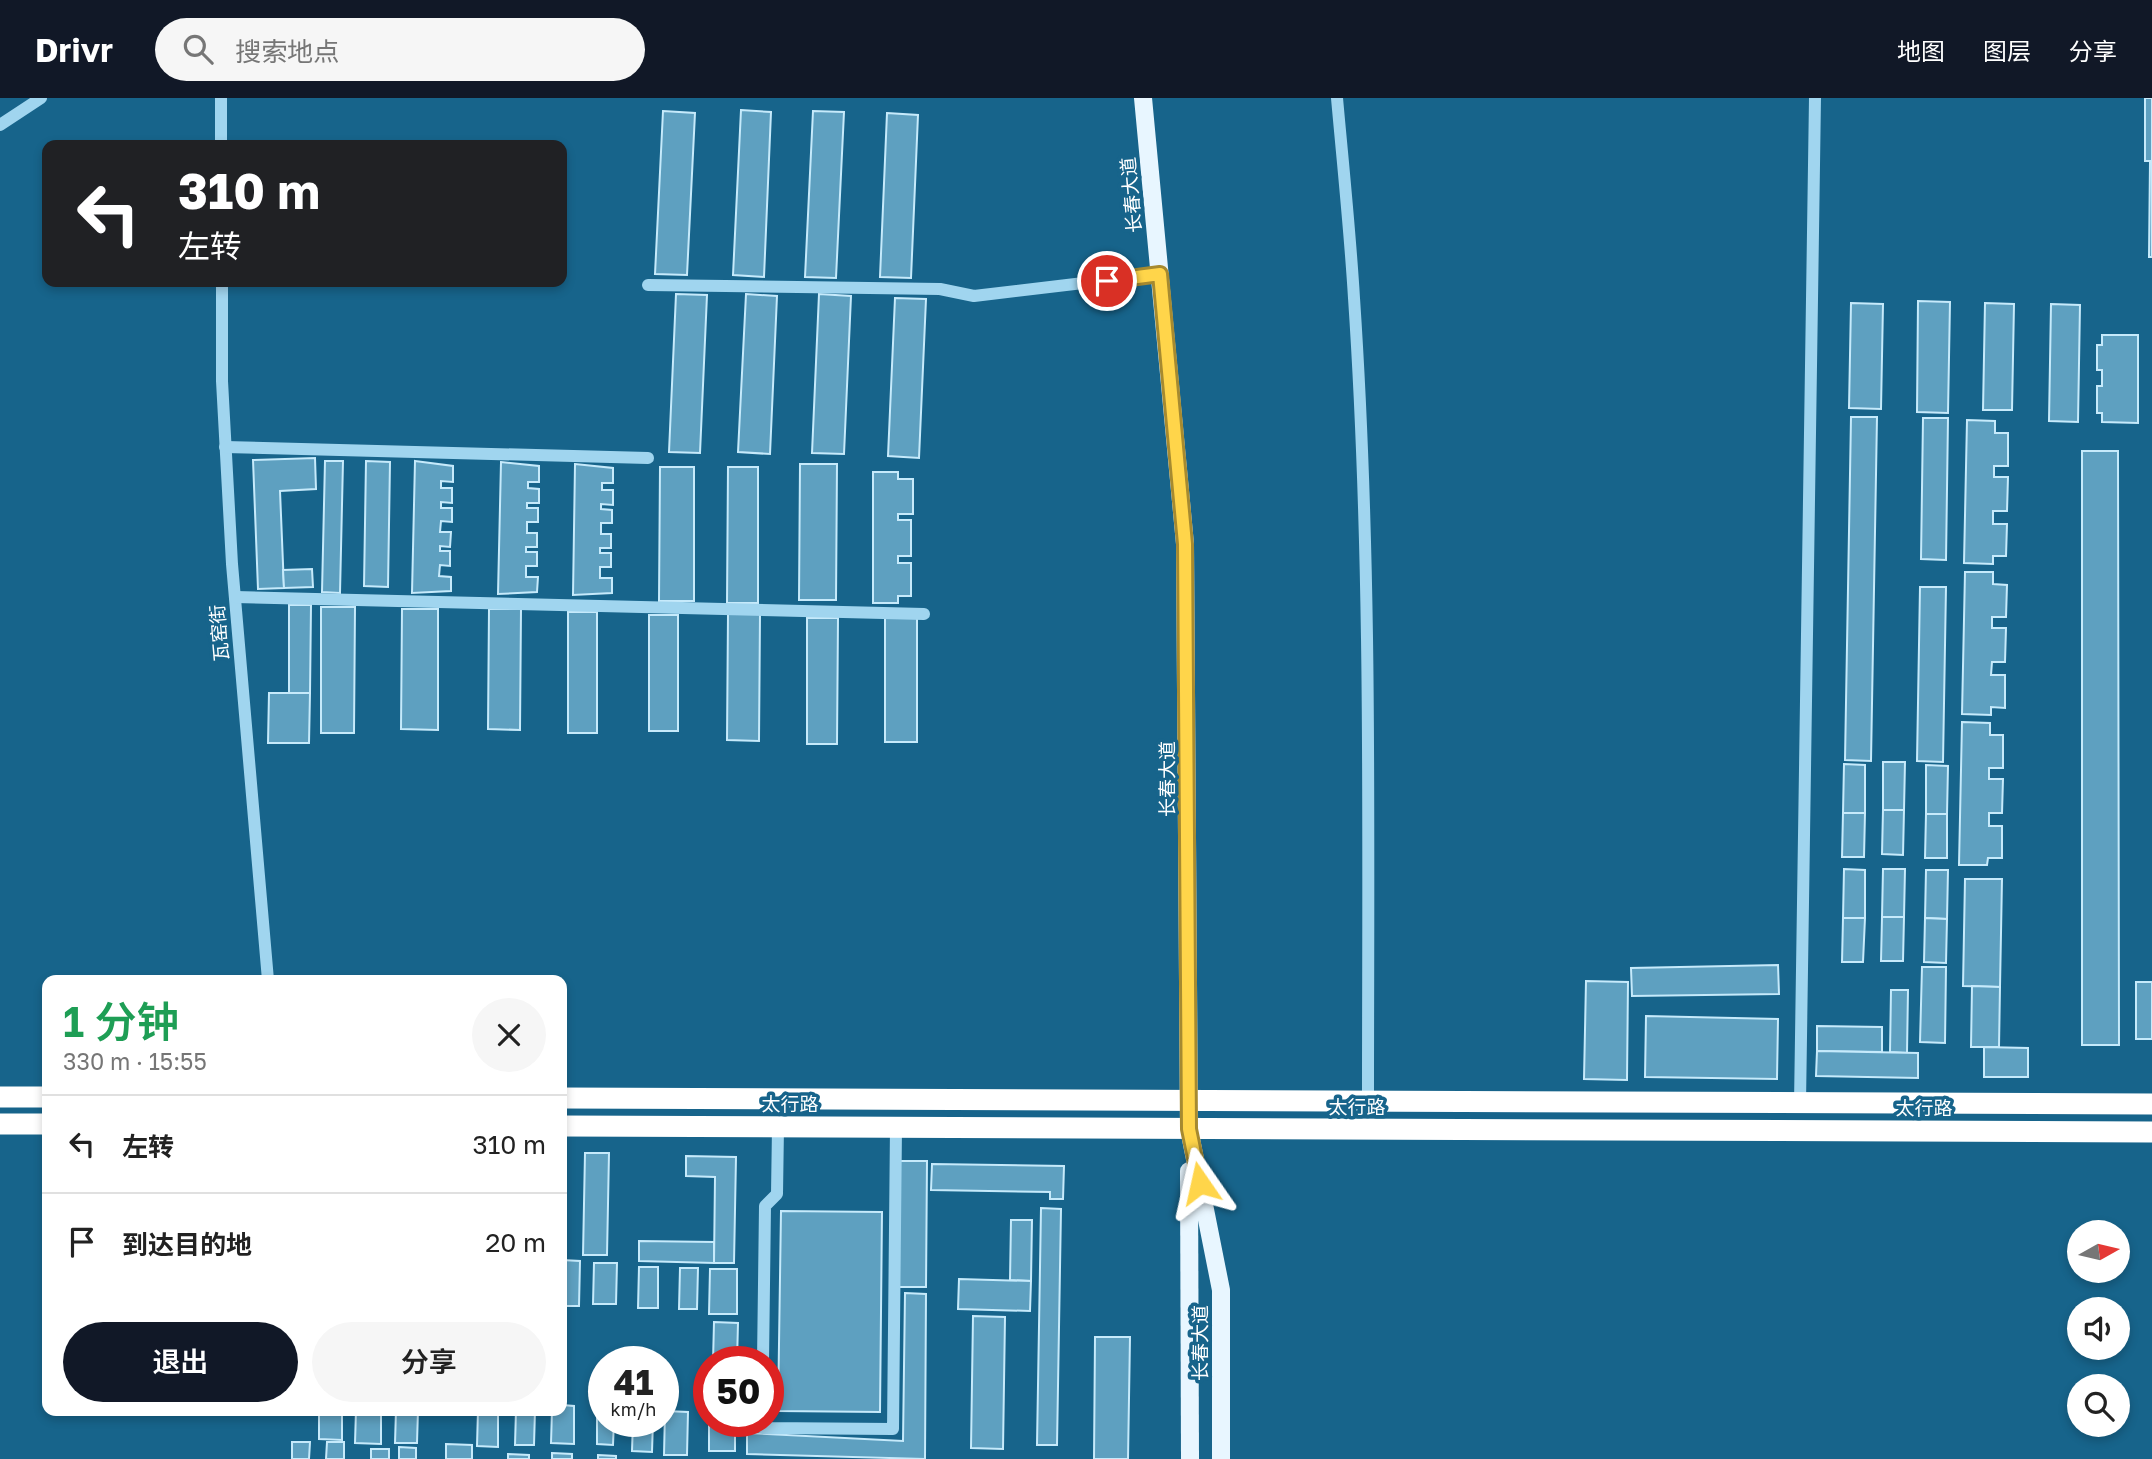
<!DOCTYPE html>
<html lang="zh">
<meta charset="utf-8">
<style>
:root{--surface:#fff;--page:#f6f6f6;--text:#222;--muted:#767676;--line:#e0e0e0;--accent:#111827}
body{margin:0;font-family:"Golos Text","Noto Sans SC",sans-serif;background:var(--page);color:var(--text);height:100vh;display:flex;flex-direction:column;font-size:26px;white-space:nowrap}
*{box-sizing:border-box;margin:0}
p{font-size:23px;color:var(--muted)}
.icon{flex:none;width:38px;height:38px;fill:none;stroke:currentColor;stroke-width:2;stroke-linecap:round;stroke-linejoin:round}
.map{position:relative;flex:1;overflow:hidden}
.panel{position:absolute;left:42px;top:877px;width:525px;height:441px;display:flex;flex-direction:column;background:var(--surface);border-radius:14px;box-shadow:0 4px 10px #0003}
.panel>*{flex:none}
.banner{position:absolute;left:42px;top:42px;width:525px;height:147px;border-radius:14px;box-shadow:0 4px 10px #0003;background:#202124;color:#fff;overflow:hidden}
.needle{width:46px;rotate:82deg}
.tools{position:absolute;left:2067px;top:1122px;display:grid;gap:14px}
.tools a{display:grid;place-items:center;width:63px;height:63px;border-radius:50%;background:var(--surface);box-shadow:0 4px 10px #0003;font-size:35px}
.speed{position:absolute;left:588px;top:1248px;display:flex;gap:14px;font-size:35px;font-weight:700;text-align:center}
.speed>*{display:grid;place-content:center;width:91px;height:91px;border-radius:50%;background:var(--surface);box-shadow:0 4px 10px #0003;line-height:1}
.speed small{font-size:18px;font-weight:400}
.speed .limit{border:10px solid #d22;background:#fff;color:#111}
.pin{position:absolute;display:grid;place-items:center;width:60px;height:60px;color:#fff;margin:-30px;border:4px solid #fff;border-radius:50%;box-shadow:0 2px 7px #0007}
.me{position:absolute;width:77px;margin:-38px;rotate:349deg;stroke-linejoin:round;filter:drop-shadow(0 0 5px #0008)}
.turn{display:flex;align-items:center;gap:24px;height:147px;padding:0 21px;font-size:32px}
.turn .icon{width:91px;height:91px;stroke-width:2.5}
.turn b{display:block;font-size:49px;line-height:60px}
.round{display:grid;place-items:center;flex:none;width:74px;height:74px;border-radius:37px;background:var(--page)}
.overview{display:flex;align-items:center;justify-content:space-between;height:119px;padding:0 21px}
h1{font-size:42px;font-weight:600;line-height:52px;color:#1e9e55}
.primary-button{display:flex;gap:14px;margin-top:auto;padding:14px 21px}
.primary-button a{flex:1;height:80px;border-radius:42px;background:var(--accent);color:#fff;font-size:28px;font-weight:600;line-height:80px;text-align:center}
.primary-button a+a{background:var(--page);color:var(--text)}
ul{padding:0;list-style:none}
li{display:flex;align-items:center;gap:21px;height:98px;padding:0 21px;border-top:2px solid var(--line)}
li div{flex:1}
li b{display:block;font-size:26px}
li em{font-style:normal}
header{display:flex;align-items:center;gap:42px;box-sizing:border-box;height:98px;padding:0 35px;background:var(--accent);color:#fff}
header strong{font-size:33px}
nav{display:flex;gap:38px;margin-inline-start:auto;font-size:24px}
.search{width:490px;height:63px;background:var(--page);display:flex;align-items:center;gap:18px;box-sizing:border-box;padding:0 24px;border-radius:38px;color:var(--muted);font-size:26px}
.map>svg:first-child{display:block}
.building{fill:#5ea0c0;stroke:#c6eafb;stroke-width:2}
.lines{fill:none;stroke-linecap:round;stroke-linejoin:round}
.minor{stroke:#a0d5ef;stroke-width:12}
.major{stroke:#e8f6ff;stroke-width:18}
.highway{stroke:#fff;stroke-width:21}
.route-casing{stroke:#a68a30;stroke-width:18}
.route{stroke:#ffd54a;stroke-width:12}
.labels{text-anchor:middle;stroke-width:7;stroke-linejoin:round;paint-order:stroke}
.street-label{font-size:19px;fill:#fff;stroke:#17648b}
</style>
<header>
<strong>Drivr</strong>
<div class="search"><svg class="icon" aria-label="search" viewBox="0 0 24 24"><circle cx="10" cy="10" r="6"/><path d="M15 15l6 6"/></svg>搜索地点</div>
<nav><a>地图</a><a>图层</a><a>分享</a></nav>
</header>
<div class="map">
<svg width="2152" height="1361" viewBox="0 0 2152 1361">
<rect width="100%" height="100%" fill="#17648b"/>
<g class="building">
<path d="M2145 0H2152V159H2149L2150 63H2145Z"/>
<path d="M741 12 771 14 764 179 733 177Z"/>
<path d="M663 13 695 15 687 177 655 176Z"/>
<path d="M813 13 844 14 836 180 805 179Z"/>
<path d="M887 15 918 17 911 180 880 179Z"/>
<path d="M676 196 707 197 700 355 669 354Z"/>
<path d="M746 196 777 198 770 356 738 354Z"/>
<path d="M819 196 851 198 844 356 812 355Z"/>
<path d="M895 200 926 201 919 360 888 358Z"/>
<path d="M1918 203 1950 204 1948 315 1917 314Z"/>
<path d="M1851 205 1883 206 1881 311 1849 310Z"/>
<path d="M1985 205 2014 206 2012 312H1983Z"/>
<path d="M2051 206 2080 207 2078 324 2049 323Z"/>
<path d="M2102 237H2138V325L2102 324V315H2097V288H2102V272H2097V247H2102Z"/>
<path d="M1851 319H1877L1871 663 1845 662Z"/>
<path d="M1923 320H1948L1946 462 1921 461Z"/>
<path d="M1967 322 1995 323V335H2008V368H1994V379H2008L2007 413H1993V426H2007L2006 458H1993V466L1964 465Z"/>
<path d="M2082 353H2118L2119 947H2082Z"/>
<path d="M315 360 316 391 280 393 284 490 258 491 253 362Z"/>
<path d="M325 363H343L340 495 322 494Z"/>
<path d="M366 363 390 364 388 489 364 488Z"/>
<path d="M415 363 453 368V384L441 383V390H452V405L441 404V410H452V424L441 423 440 434H451L450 449 440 448V453H450V468L440 467 439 478 451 479V493L412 495Z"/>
<path d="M501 364 539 368V384H528V390L539 391V405H527V410H538V424H527V435H537V449H526V454H537V468H526V479H538L537 494 498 496Z"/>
<path d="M575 366 613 370V385H602V392H613V407L601 406V411L612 412V425H601V436H611V450H600V455H611V469H600V480H612V495L573 497Z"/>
<path d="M800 366H837L836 502H799Z"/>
<path d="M660 369H694V503H659Z"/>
<path d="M728 369H758V505H727Z"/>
<path d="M873 374H898V381H913V416H898V422H911V458H898V465H911V498H898V505H873Z"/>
<path d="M312 471 313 489 284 490 283 472Z"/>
<path d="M1965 474H1993V486L2007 487 2006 519H1992V530H2006L2005 564H1992L1991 577H2005V610L1991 609V617L1962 616Z"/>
<path d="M1920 489H1946L1943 664 1917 663Z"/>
<path d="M289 507H311L310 595H289Z"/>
<path d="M321 509H355L354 635H321Z"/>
<path d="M402 511H438V632L401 631Z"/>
<path d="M489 511H521L520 632 488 631Z"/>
<rect x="568" y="514" width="29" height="121"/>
<path d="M728 516H760L759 643 727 642Z"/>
<rect x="649" y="517" width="29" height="116"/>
<path d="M807 520H838L837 646H807Z"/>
<rect x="885" y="520" width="32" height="124"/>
<path d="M269 595H310L309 645H268Z"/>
<path d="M1962 624 1990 625V637H2003V670H1989V681H2003L2002 715H1989V728H2002V760H1988L1987 767H1959Z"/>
<path d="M1883 664H1905L1904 712H1883Z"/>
<path d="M1844 666 1865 667V715H1843Z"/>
<path d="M1926 667 1948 668 1947 716H1926Z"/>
<path d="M1883 712H1904L1903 757 1882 756Z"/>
<path d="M1843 715H1865L1864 759H1842Z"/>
<path d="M1926 716H1947V760H1925Z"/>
<path d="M1844 771 1865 772V820H1843Z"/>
<path d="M1883 771H1905L1904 819H1882Z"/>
<path d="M1926 772H1948L1947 821 1925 820Z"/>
<path d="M1965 781H2002L2000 889 1963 888Z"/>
<path d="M1882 819H1904L1903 863H1881Z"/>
<path d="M1843 820H1865L1863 864H1842Z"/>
<path d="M1925 820 1947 821 1946 865 1924 864Z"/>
<path d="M1778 867 1779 896 1632 898 1631 870Z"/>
<path d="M1922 869H1946L1945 945 1920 944Z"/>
<path d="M1586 883 1628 884 1627 982 1584 981Z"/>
<rect x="2136" y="884" width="16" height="57"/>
<path d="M1972 888 2000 889 1999 949H1971Z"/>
<path d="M1891 892H1908L1907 955 1890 954Z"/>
<path d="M1646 918 1778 921 1777 981 1645 979Z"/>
<path d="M1817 928 1882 929V954L1817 953Z"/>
<path d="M1984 949 2028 950V979H1984Z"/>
<path d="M1817 953 1918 955V980L1816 978Z"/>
<path d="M585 1055H609L607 1157H583Z"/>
<path d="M686 1058 736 1059 734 1165H714L715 1079 686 1078Z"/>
<path d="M900 1063H927L926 1189H898Z"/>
<path d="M932 1066 1064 1068 1063 1101H1050V1094L931 1092Z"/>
<path d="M1041 1110 1061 1111 1057 1347H1037Z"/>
<path d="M781 1113 882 1114 880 1314 778 1313Z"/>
<path d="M1011 1122H1032L1031 1183 1010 1182Z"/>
<path d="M639 1143 714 1144V1165L639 1163Z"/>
<path d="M562 1162 580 1163 579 1208H562Z"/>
<path d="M594 1165H617L616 1206H593Z"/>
<path d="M639 1169H658V1210H638Z"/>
<path d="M680 1170H698L697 1211H679Z"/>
<path d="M710 1171H737V1216H709Z"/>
<path d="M959 1181 1031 1183 1030 1213 958 1211Z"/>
<path d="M905 1195 926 1196 925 1361 747 1356V1335L903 1343Z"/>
<path d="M973 1218 1005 1219 1003 1351 971 1350Z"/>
<path d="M714 1224 738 1225 737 1264H713Z"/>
<path d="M1095 1239H1130L1128 1361H1094Z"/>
<path d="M562 1307 574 1308V1346L551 1345 552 1312H562Z"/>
<path d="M319 1312H342V1342L319 1341Z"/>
<path d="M356 1312H381V1346L355 1345Z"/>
<path d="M396 1312H418L417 1345H395Z"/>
<path d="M478 1312H498V1349L477 1348Z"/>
<path d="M516 1312H535L534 1347H515Z"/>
<path d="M597 1312H604V1323H614L613 1347 597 1346Z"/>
<path d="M665 1313 688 1314 687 1357H664Z"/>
<path d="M633 1323H653L652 1354 632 1353Z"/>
<rect x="709" y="1323" width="26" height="30"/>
<path d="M292 1344H310L309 1361H292Z"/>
<path d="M327 1344H344V1361H326Z"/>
<path d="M446 1346 472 1347V1361H446Z"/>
<path d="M399 1349 416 1350V1361H399Z"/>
<rect x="371" y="1351" width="18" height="10"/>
<path d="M552 1355 572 1356V1361H552Z"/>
<path d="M508 1356 529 1357V1361H508Z"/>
<path d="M598 1357 616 1358V1361H598Z"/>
</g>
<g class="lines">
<g class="minor">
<path d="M221 0V47"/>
<path d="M1337 0C1343 67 1350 133 1354 200 1372 468 1368 736 1368 1004"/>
<path d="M0 27 41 0"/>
<path d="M222 184V283L232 466 268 882"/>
<path d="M648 187 940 191 974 198 1159 176"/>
<path d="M225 349 648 360"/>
<path d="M235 499 924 516"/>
<path d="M1800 1006 1815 0"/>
<path d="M763 1264 765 1108 777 1096 778 1029"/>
<path d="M763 1323V1330L893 1331 896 1029"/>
</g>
<g class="major">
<path d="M1143 0 1185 446 1189 1031 1221 1192V1361"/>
<path d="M1189 1073 1190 1361"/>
</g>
<g class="highway">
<path d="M0 999H47"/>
<path d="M562 1000 2152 1006"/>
<path d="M0 1026H47"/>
<path d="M562 1028 2152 1034"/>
</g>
</g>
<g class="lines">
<g class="route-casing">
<path id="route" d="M1107 183 1160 176 1185 446 1189 1031 1200 1085"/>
</g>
<use href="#route" class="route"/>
</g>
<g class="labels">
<g class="street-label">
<text transform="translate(1131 97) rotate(-95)" y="7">长春大道</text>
<text transform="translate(219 535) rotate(-95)" y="7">瓦窑街</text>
<text transform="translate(1167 681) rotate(-90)" y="7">长春大道</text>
<text x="790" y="1013">太行路</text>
<text x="1357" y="1016">太行路</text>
<text x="1924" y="1017">太行路</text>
<text transform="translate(1200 1245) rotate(-90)" y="7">长春大道</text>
</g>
</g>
</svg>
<div class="tools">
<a><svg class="needle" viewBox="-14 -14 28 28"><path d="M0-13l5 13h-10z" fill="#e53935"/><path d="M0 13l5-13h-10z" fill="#767676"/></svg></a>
<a><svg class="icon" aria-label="sound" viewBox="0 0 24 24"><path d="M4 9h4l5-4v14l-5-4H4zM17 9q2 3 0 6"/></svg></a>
<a><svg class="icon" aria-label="search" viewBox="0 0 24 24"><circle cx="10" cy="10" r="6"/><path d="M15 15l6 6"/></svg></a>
</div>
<div class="speed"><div>41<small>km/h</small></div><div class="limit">50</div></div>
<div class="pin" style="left:1107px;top:183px;background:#d93025"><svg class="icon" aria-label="arrive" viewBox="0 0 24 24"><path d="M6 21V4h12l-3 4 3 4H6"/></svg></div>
<svg class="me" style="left:1200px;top:1085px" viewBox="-20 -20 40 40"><path d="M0-17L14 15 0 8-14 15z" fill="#ffd54a" stroke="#fff" stroke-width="4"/></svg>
<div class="banner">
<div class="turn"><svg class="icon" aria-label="left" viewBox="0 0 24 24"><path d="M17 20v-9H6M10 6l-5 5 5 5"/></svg><div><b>310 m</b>左转</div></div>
</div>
<section class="panel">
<div class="overview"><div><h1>1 分钟</h1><p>330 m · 15:55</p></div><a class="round"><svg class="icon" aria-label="close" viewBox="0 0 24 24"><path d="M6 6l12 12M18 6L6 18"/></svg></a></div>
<ul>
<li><svg class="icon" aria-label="left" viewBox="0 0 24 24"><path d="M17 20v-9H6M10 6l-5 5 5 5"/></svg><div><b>左转</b></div><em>310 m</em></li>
<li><svg class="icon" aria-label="arrive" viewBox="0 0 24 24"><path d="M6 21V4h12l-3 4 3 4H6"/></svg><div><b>到达目的地</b></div><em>20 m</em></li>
</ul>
<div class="primary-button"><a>退出</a><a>分享</a></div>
</section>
</div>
